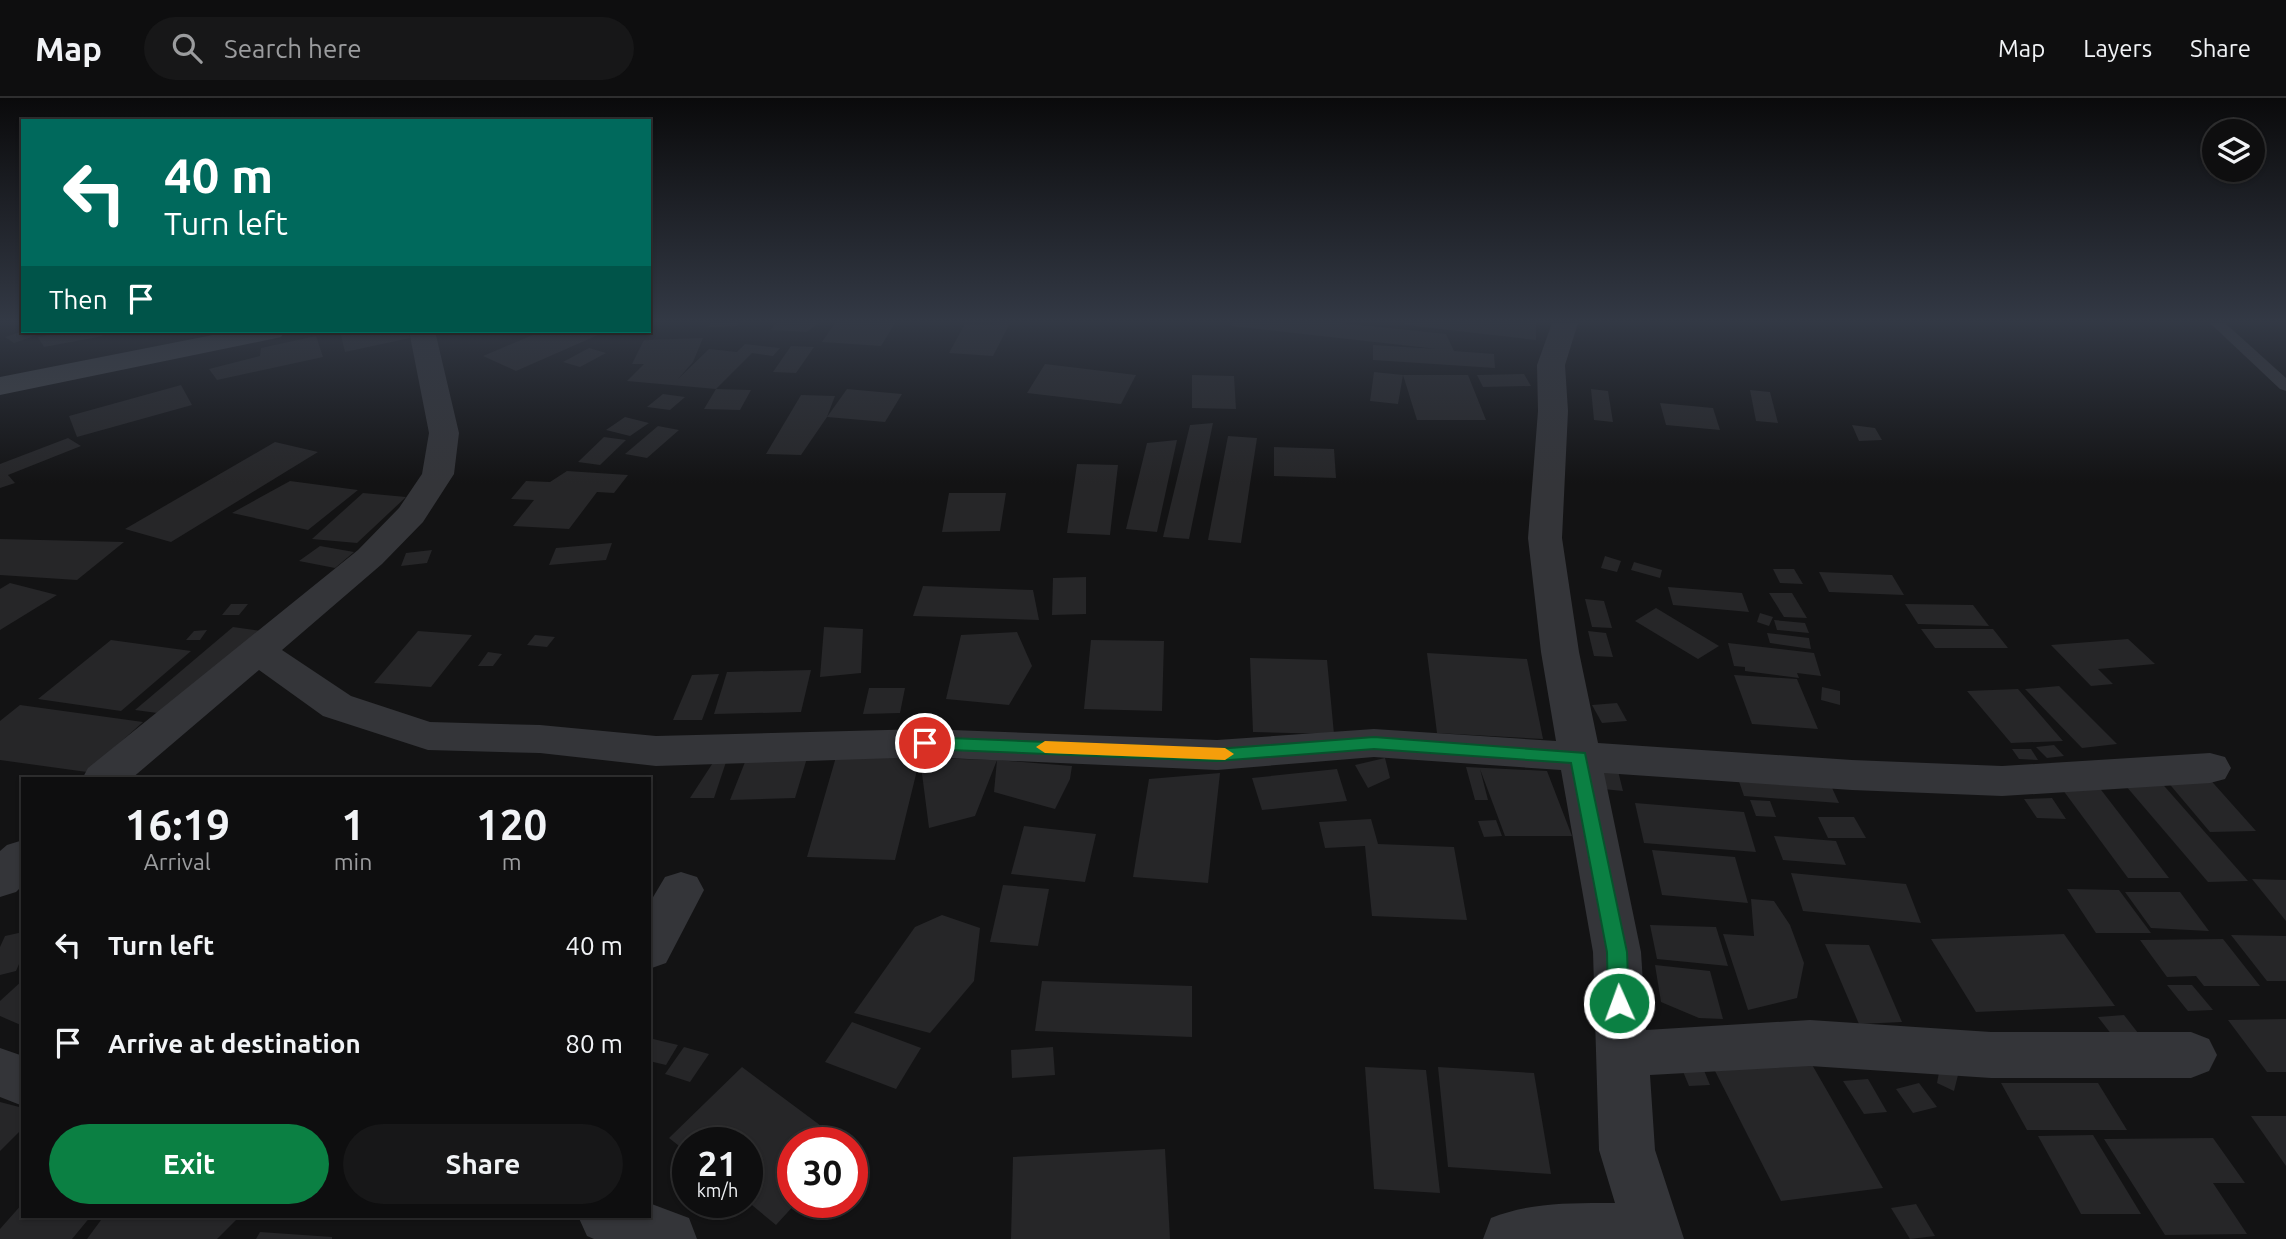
<!DOCTYPE html>
<style>
:root{--surface:#0e0e0f;--page:#171718;--text:#f1f3f6;--muted:#9b9c9e;--line:#2e2e2f;--accent:#0b8043}
body{margin:0;font-family:Ubuntu,sans-serif;background:var(--page);color:var(--text);height:100vh;display:flex;flex-direction:column;font-size:26px;white-space:nowrap}
*{box-sizing:border-box;margin:0}
p{font-size:23px;color:var(--muted)}
.icon{flex:none;width:38px;height:38px;fill:none;stroke:currentColor;stroke-width:2;stroke-linecap:round;stroke-linejoin:round}
.map{position:relative;flex:1;overflow:hidden}
.panel{position:absolute;left:21px;top:679px;width:630px;height:441px;display:flex;flex-direction:column;background:var(--surface);border-radius:0px;box-shadow:0 2px 5px #0004,0 0 0 2px var(--line)}
.panel>*{flex:none}
.guide{position:absolute;left:21px;top:21px;width:630px;height:214px;border-radius:0px;box-shadow:0 2px 5px #0004,0 0 0 2px var(--line);background:#00695c;color:#fff;overflow:hidden}
.tools{position:absolute;left:2202px;top:21px;display:grid;gap:14px}
.tools a{display:grid;place-items:center;width:63px;height:63px;border-radius:50%;background:var(--surface);box-shadow:0 2px 5px #0004,0 0 0 2px var(--line);font-size:35px}
.speed{position:absolute;left:672px;top:1029px;display:flex;gap:14px;font-size:35px;font-weight:700;text-align:center}
.speed>*{display:grid;place-content:center;width:91px;height:91px;border-radius:50%;background:var(--surface);box-shadow:0 2px 5px #0004,0 0 0 2px var(--line);line-height:1}
.speed small{font-size:18px;font-weight:400}
.speed .limit{border:10px solid #d22;background:#fff;color:#111}
.pin{position:absolute;display:grid;place-items:center;width:60px;height:60px;color:#fff;margin:-30px;border:4px solid #fff;border-radius:50%;box-shadow:0 2px 7px #0007}
.me{position:absolute;width:77px;margin:-38px;rotate:358deg;stroke-linejoin:round;filter:drop-shadow(0 0 5px #0008)}
.turn{display:flex;align-items:center;gap:24px;height:147px;padding:0 28px;font-size:32px}
.turn .icon{width:91px;height:91px;stroke-width:2.5}
.turn b{display:block;font-size:49px;line-height:60px}
.then{display:flex;align-items:center;height:66px;padding:0 28px;background:#0003;gap:14px;font-size:26px}
.eta{display:flex;justify-content:space-evenly;align-items:center;height:119px;text-align:center}
.eta b{font-size:42px;font-weight:700;line-height:49px}
.cta{display:flex;gap:14px;margin-top:auto;padding:14px 28px}
.cta a{flex:1;height:80px;border-radius:42px;background:var(--accent);color:#fff;font-size:28px;font-weight:700;line-height:80px;text-align:center}
.cta a+a{background:var(--page);color:var(--text)}
ul{padding:0;list-style:none}
li{display:flex;align-items:center;gap:21px;height:98px;padding:0 28px}
li div{flex:1}
li b{display:block;font-size:26px}
li em{font-style:normal}
header{display:flex;align-items:center;gap:42px;box-sizing:border-box;height:98px;padding:0 35px;background:var(--surface);border-bottom:2px solid var(--line)}
header strong{font-size:33px}
nav{display:flex;gap:38px;margin-inline-start:auto;font-size:24px}
.search{width:490px;height:63px;background:var(--page);display:flex;align-items:center;gap:18px;box-sizing:border-box;padding:0 24px;border-radius:38px;color:var(--muted);font-size:26px}
.map>svg:first-child{display:block}
.building{fill:#262628}
.lines{fill:none;stroke-linecap:round;stroke-linejoin:round}
.service{fill:#343539;fill-rule:evenodd}
.minor{fill:#343539;fill-rule:evenodd}
.secondary{fill:#424549;fill-rule:evenodd}
.route{fill:#0b8043;stroke:#07532c;stroke-width:2}
.slow{fill:#f59e0b}
</style>
<header>
<strong>Map</strong>
<div class="search"><svg class="icon" aria-label="search" viewBox="0 0 24 24"><circle cx="10" cy="10" r="6"/><path d="M15 15l6 6"/></svg>Search here</div>
<nav><a>Map</a><a>Layers</a><a>Share</a></nav>
</header>
<div class="map">
<svg width="2286" height="1141" viewBox="0 0 2286 1141">
<rect width="100%" height="100%" fill="#131314"/>
<g class="building">
<path d="M711 225H739L737 228 708 229Z"/>
<path d="M776 225H818L807 234 771 232Z"/>
<path d="M835 225H895L881 248 822 244Z"/>
<path d="M1010 225 993 258 949 255 965 226Z"/>
<path d="M1232 225H1341L1446 236 1454 253 1494 256 1495 270 1373 262V247L1437 251 1231 228Z"/>
<path d="M1405 225H1536V242L1405 227Z"/>
<path d="M24 233H48L14 245 5 239Z"/>
<path d="M73 233H96L103 238 44 249 38 239Z"/>
<path d="M340 233H408L410 240 345 254Z"/>
<path d="M542 233H607L516 273 483 258Z"/>
<path d="M316 238 323 259 217 282 209 271 260 258 261 250Z"/>
<path d="M703 240 693 264 678 281 709 251 737 254 745 246 780 250 773 258 752 255 716 291 627 283 644 266H632L644 242Z"/>
<path d="M791 248 814 249 796 275 773 274Z"/>
<path d="M589 250 606 255 580 269 563 264Z"/>
<path d="M1045 266 1136 277 1121 306 1027 295Z"/>
<path d="M1374 274 1403 277 1398 306 1370 303Z"/>
<path d="M1524 276 1531 288 1483 289 1477 277Z"/>
<path d="M1192 277 1234 278 1236 311 1192 310Z"/>
<path d="M1403 277H1468L1486 322H1417Z"/>
<path d="M181 287 192 307 77 339 69 318Z"/>
<path d="M716 291 751 292 740 312 704 311Z"/>
<path d="M847 291 902 296 885 324 827 319Z"/>
<path d="M1591 291 1608 293 1613 324 1594 322Z"/>
<path d="M1750 292 1770 294 1778 325 1756 323Z"/>
<path d="M663 296 685 299 670 312 647 309Z"/>
<path d="M801 297 835 298 827 319 801 357 766 356Z"/>
<path d="M1660 305 1713 310 1720 332 1666 327Z"/>
<path d="M625 319 649 325 630 338 606 332Z"/>
<path d="M1213 325 1189 441 1163 439 1190 327Z"/>
<path d="M1852 327 1875 330 1882 342 1859 343Z"/>
<path d="M658 328 679 332 647 360 625 356Z"/>
<path d="M1228 338 1257 340 1241 445 1208 442Z"/>
<path d="M604 339 626 342 600 367 578 364Z"/>
<path d="M68 340 81 348 8 377 15 385 0 390V366Z"/>
<path d="M1177 342 1157 434 1126 431 1147 345Z"/>
<path d="M275 344 318 354 171 444 125 431Z"/>
<path d="M1274 349 1334 351 1336 380 1274 378Z"/>
<path d="M1077 366 1118 367 1110 437 1067 435Z"/>
<path d="M567 373 628 377 614 395 597 394 569 431 513 428 534 402 511 401 526 383 550 384Z"/>
<path d="M290 383 358 392 308 432 232 415Z"/>
<path d="M363 395 406 399 357 445 312 441Z"/>
<path d="M949 395H1006L1000 433 942 434Z"/>
<path d="M0 441 124 444 77 482 0 477Z"/>
<path d="M612 445 606 462 549 467 556 450Z"/>
<path d="M320 448 354 454 335 470 299 463Z"/>
<path d="M432 452 427 465 401 468 406 455Z"/>
<path d="M1605 458 1621 463 1617 474 1601 470Z"/>
<path d="M1634 464 1662 472 1660 480 1631 472Z"/>
<path d="M1773 471H1794L1803 486 1780 485Z"/>
<path d="M1819 474 1892 477 1904 497 1829 494Z"/>
<path d="M1086 479V516L1052 517 1053 480Z"/>
<path d="M10 485 57 497 0 532V491Z"/>
<path d="M923 488 1033 492 1039 522 913 518Z"/>
<path d="M1668 489 1742 495 1749 514 1673 507Z"/>
<path d="M1769 495H1792L1807 520 1784 519Z"/>
<path d="M1585 501 1604 503 1612 530 1592 529Z"/>
<path d="M231 506H248L239 517H222Z"/>
<path d="M1905 506 1973 507 1989 528 1918 526Z"/>
<path d="M1656 510 1719 548 1698 561 1635 523Z"/>
<path d="M1760 515 1773 519 1769 528 1757 524Z"/>
<path d="M1774 522 1805 525 1809 535 1777 532Z"/>
<path d="M233 529 262 533 165 616 135 612Z"/>
<path d="M824 529 863 531 861 575 820 579Z"/>
<path d="M1921 531H1993L2008 550H1935Z"/>
<path d="M207 532 200 542H186L194 533Z"/>
<path d="M418 533 472 537 431 589 374 585Z"/>
<path d="M1588 533 1606 535 1613 559 1594 558Z"/>
<path d="M1017 534 1032 568 1009 607 946 601 961 537Z"/>
<path d="M1767 535 1809 540 1811 551 1770 545Z"/>
<path d="M535 537 555 539 547 549 527 547Z"/>
<path d="M2128 541 2155 566 2098 571 2113 586 2091 588 2051 547Z"/>
<path d="M111 542 191 553 121 613 38 601Z"/>
<path d="M1091 542 1164 543 1162 613 1084 611Z"/>
<path d="M1728 545 1814 555 1821 578 1797 575 1799 580 1745 573V569L1734 568Z"/>
<path d="M488 554 502 556 493 568H478Z"/>
<path d="M1427 555 1527 561 1543 641 1437 635Z"/>
<path d="M1250 560 1327 562 1334 636 1253 634Z"/>
<path d="M811 572 801 614 714 616 727 574Z"/>
<path d="M719 576 702 622H673L692 577Z"/>
<path d="M1734 577 1797 581 1818 631 1752 626Z"/>
<path d="M2059 588 2117 646 2082 650 2025 591Z"/>
<path d="M1822 589 1840 593V607L1821 602Z"/>
<path d="M869 590H905L900 615 863 616Z"/>
<path d="M2018 591 2063 643 2011 645 1967 593Z"/>
<path d="M1617 605 1627 623 1602 625 1592 607Z"/>
<path d="M20 607 143 624 87 674 0 662V623Z"/>
<path d="M2054 647 2064 658 2047 660 2036 649Z"/>
<path d="M2012 651H2031L2038 662 2019 661Z"/>
<path d="M838 652 920 660 997 662 1072 668 1070 681 1055 711 994 694 997 662 975 718 929 730 920 660 895 762 807 759Z"/>
<path d="M718 657 727 661 714 700H690Z"/>
<path d="M807 660 795 700 730 702 745 664Z"/>
<path d="M1385 660 1390 680 1368 690 1355 667Z"/>
<path d="M1599 667 1617 669 1623 693 1603 691Z"/>
<path d="M1466 669 1547 673 1572 738H1505L1480 671 1488 702H1475Z"/>
<path d="M1337 671 1347 703 1262 712 1252 680Z"/>
<path d="M1735 672 1827 679 1839 705 1744 698Z"/>
<path d="M1220 675 1208 785 1133 779 1149 681Z"/>
<path d="M2161 676 2206 677 2256 733 2210 734Z"/>
<path d="M2120 681H2158L2248 783 2208 784Z"/>
<path d="M2057 684H2095L2169 780H2128Z"/>
<path d="M2052 700 2066 721 2037 720 2024 701Z"/>
<path d="M1750 702 1770 703 1776 719 1756 718Z"/>
<path d="M1635 705 1744 714 1756 754 1644 745Z"/>
<path d="M1818 719H1854L1866 740H1828Z"/>
<path d="M1371 721 1378 746 1454 749 1467 822 1372 818 1365 748 1325 750 1319 724Z"/>
<path d="M1496 722 1502 738 1484 739 1478 723Z"/>
<path d="M1024 728 1096 736 1085 784 1011 776Z"/>
<path d="M1774 738 1836 743 1846 767 1783 762Z"/>
<path d="M1652 752 1735 759 1748 805 1662 797Z"/>
<path d="M1791 775 1906 786 1921 825 1803 813Z"/>
<path d="M2252 781 2286 782V823Z"/>
<path d="M1003 787 1049 791 1038 848 990 844Z"/>
<path d="M2067 791 2119 792 2151 835H2096Z"/>
<path d="M2125 794H2180L2209 833 2151 830Z"/>
<path d="M1751 801 1774 803 1790 827 1804 865 1797 900 1748 912 1723 836 1754 838Z"/>
<path d="M942 817 980 830 974 883 930 935 854 915 915 829Z"/>
<path d="M1650 827 1716 829 1728 868 1657 861Z"/>
<path d="M23 834V857L16 873 0 877V849L5 838Z"/>
<path d="M2064 836 2115 908 1976 914 1931 841Z"/>
<path d="M2231 837 2286 838V883H2267Z"/>
<path d="M2223 841 2260 888H2204L2196 878 2167 879 2140 842Z"/>
<path d="M1825 846 1869 847 1902 924 1859 926Z"/>
<path d="M1655 867 1710 873 1723 921 1699 920 1661 904Z"/>
<path d="M23 882V928L0 918V903Z"/>
<path d="M1042 883 1192 888V939L1035 933Z"/>
<path d="M2167 887H2192L2213 912 2188 913Z"/>
<path d="M2124 917 2138 935 2112 937 2098 919Z"/>
<path d="M2286 921V974H2267L2228 922Z"/>
<path d="M852 924 921 950 896 991 825 964Z"/>
<path d="M649 940 678 947 666 967 649 963Z"/>
<path d="M684 949 709 956 690 984 665 976Z"/>
<path d="M1053 949 1055 977 1012 980 1011 952Z"/>
<path d="M1807 958 1883 1090 1781 1103 1713 969Z"/>
<path d="M742 969 844 1045H793V1104H797L776 1127 747 1103V1045H688V1055L669 1040Z"/>
<path d="M1365 969 1426 972 1440 1095 1374 1091Z"/>
<path d="M1438 969 1534 975 1551 1076 1448 1069Z"/>
<path d="M1940 969 1958 977 1954 993 1937 985Z"/>
<path d="M1703 970 1710 987 1689 988 1682 971Z"/>
<path d="M1868 981 1887 1014 1864 1016 1843 983Z"/>
<path d="M1919 985 1937 1009 1913 1015 1896 991Z"/>
<path d="M2001 985H2098L2127 1032H2027Z"/>
<path d="M0 1004 23 1010V1030L0 1053Z"/>
<path d="M2251 1018H2286V1068Z"/>
<path d="M2093 1037 2141 1116H2081L2038 1038Z"/>
<path d="M2213 1040 2245 1085H2213L2247 1136 2165 1137 2104 1041Z"/>
<path d="M1165 1051 1170 1141H1011L1013 1059Z"/>
<path d="M23 1105V1118H91L72 1141H0V1131Z"/>
<path d="M1916 1106 1935 1138 1910 1141 1891 1110Z"/>
<path d="M104 1118H240L217 1141H87Z"/>
<path d="M260 1134 332 1139V1141H256Z"/>
</g>
<g class="lines">
<path class="service" d="M2210 225H2225L2286 280V293L2280 291Z"/>
<g class="minor">
<path d="M1552 225H1578L1565 267 1568 313 1562 440 1579 554 1598 645 1852 662 2002 668 2210 655 2225 659 2231 670 2225 681 2210 685 2002 698 1852 692 1604 675 1641 854 1646 932 1810 922 1991 934H2191L2209 941 2217 957 2209 973 2191 980H1991L1810 968 1650 977 1655 1052 1684 1141H1483L1491 1120C1530 1104 1573 1105 1615 1105L1599 1052 1593 854 1561 672 1374 659 1217 672 925 659 656 668 540 655 428 652 323 618 259 572 131 681H82L88 670 358 452 399 410 422 376 429 335 409 233H435L459 335 454 376 423 424 382 466 282 552 351 598 430 624 540 627 656 638 925 631 1217 642 1374 631 1556 643 1541 554 1528 440 1538 313 1537 267Z"/>
<path d="M23 742V787L16 794 0 799V753L7 747Z"/>
<path d="M681 774 697 779 704 792 666 865 649 871V806L665 779Z"/>
<path d="M0 950 23 958V1008L0 999Z"/>
<path d="M649 1105 689 1120 697 1141H594L587 1138 578 1118H649Z"/>
</g>
<path class="secondary" d="M233 233H285L281 239 272 241 0 297V279Z"/>
</g>
<linearGradient id="sky" x2="0" y2="1"><stop stop-color="#0a0a0b"/><stop offset="0.58" stop-color="#333945"/><stop offset="1" stop-color="#333945" stop-opacity="0"/></linearGradient>
<rect width="2286" height="385" fill="url(#sky)"/>
<path class="route" d="M925 639 1217 651 1374 639 1585 655 1627 854 1629 905 1626 911 1619 914 1611 911 1608 905 1607 854 1571 665 1374 651 1217 663 925 651 917 645Z"/>
<path class="slow" d="M1045 643 1225 650 1234 656 1225 662 1045 655 1036 649Z"/>
</svg>
<div class="tools">
<a><svg class="icon" aria-label="layers" viewBox="0 0 24 24"><path d="M12 4l9 5-9 5-9-5zM3 14l9 5 9-5"/></svg></a>
</div>
<div class="speed"><div>21<small>km/h</small></div><div class="limit">30</div></div>
<div class="pin" style="left:925px;top:645px;background:#d93025"><svg class="icon" aria-label="arrive" viewBox="0 0 24 24"><path d="M6 21V4h12l-3 4 3 4H6"/></svg></div>
<svg class="me" style="left:1619px;top:905px" viewBox="-20 -20 40 40"><circle r="17" fill="#0b8043" stroke="#fff" stroke-width="3"/><path d="M0-11L8 9 0 5-8 9z" fill="#fff"/></svg>
<div class="guide">
<div class="turn"><svg class="icon" aria-label="left" viewBox="0 0 24 24"><path d="M17 20v-9H6M10 6l-5 5 5 5"/></svg><div><b>40 m</b>Turn left</div></div>
<div class="then">Then<svg class="icon" aria-label="arrive" viewBox="0 0 24 24"><path d="M6 21V4h12l-3 4 3 4H6"/></svg></div>
</div>
<section class="panel">
<div class="eta">
<div><b>16:19</b><p>Arrival</p></div>
<div><b>1</b><p>min</p></div>
<div><b>120</b><p>m</p></div>
</div>
<ul>
<li><svg class="icon" aria-label="left" viewBox="0 0 24 24"><path d="M17 20v-9H6M10 6l-5 5 5 5"/></svg><div><b>Turn left</b></div><em>40 m</em></li>
<li><svg class="icon" aria-label="arrive" viewBox="0 0 24 24"><path d="M6 21V4h12l-3 4 3 4H6"/></svg><div><b>Arrive at destination</b></div><em>80 m</em></li>
</ul>
<div class="cta"><a>Exit</a><a>Share</a></div>
</section>
</div>
